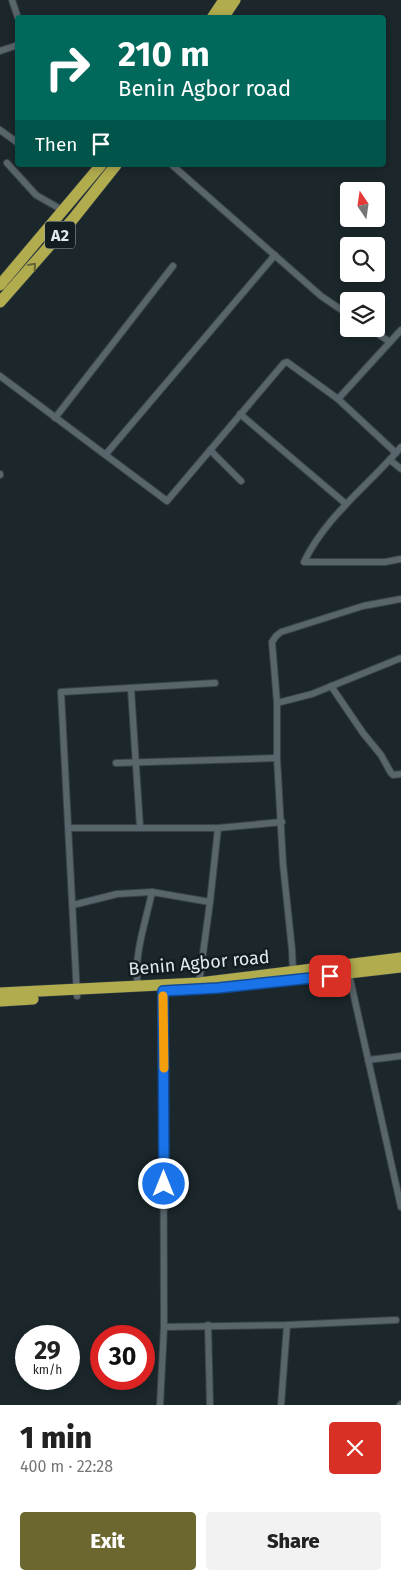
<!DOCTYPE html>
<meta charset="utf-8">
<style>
:root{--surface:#fff;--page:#f2f2f2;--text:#222;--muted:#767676;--accent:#6c672e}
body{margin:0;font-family:"Fira Sans",sans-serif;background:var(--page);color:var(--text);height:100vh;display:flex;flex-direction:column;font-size:19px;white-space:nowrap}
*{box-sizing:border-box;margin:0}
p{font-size:16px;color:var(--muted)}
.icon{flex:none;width:28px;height:28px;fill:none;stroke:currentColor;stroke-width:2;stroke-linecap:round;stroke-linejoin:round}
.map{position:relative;height:1405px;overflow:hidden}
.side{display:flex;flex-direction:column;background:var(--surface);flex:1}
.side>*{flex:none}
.guide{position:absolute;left:15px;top:15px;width:371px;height:152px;border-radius:5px;box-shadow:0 2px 8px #0003;background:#00695c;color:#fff;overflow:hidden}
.needle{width:32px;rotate:347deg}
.fabs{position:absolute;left:340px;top:182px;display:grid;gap:10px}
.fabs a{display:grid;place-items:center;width:45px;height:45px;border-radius:5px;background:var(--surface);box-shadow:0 2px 8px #0003;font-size:25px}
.speed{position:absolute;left:15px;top:1325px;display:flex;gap:10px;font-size:25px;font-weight:700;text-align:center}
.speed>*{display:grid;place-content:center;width:65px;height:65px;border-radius:50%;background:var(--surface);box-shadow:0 2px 8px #0003;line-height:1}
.speed small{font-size:12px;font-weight:400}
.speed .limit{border:8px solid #d22;background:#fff;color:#111}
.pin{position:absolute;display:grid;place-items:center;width:42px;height:42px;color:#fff;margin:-21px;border-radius:10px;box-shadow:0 2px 8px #0006}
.me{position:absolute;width:55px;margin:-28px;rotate:0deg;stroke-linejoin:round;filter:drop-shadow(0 0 4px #0008)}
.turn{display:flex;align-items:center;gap:18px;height:105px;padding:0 20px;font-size:22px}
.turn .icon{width:65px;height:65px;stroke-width:2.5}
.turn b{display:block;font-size:35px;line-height:42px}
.then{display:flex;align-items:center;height:48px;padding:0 20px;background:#0003;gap:10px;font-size:19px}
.round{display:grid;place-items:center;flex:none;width:52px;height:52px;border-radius:5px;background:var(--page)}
.head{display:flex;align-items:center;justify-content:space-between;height:85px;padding:0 20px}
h1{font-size:30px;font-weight:800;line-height:38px}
.primary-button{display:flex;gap:10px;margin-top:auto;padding:10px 20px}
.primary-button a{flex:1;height:58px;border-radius:5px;background:var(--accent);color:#fff;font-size:20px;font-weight:800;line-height:58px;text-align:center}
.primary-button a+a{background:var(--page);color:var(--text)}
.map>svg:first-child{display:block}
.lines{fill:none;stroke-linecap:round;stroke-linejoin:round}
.minor-casing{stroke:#3b4348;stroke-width:8}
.trunk-casing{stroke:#3b4348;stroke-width:12}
.minor{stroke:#58656a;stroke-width:6}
.trunk{stroke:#b1ac4e;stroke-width:11}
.oneway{stroke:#626438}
.route-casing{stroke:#114b97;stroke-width:12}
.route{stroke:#1a73e8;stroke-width:9}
.slow{stroke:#f59e0b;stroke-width:9}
.labels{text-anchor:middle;stroke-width:5;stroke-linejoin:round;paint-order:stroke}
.shield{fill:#121d21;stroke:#a4acaf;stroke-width:1}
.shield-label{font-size:16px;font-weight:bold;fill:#e2e9ec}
.street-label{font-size:18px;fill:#e2e9ec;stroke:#121d21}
</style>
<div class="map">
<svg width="401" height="1405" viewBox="0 0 401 1405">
<rect width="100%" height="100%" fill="#1b272b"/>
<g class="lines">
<g class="minor-casing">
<g id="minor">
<path d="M12 0 18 18"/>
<path d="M0 51 18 45"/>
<path d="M0 130 18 143"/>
<path d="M7 163 36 195 64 211"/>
<path d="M172 165 321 296 349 315"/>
<path d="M370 329 390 342"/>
<path d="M0 376 167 501 284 363 287 362 338 399 396 453"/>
<path d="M338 399 401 330"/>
<path d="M240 414 346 504"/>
<path d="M55 418 173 266"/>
<path d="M401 447C369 485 326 516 304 562H385L401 559"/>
<path d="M210 450 241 481"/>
<path d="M106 454 275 255"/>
<path d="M390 460 401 469"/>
<path d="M0 474V475"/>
<path d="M331 686 363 733 381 755 391 773 393 775 401 774"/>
<path d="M131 689 140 827"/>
<path d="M277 703 312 694 401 658"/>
<path d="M116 763 277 758"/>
<path d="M69 828H218L282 822"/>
<path d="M73 905 117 894 152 892 210 902"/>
<path d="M293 972 292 950 283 864 277 758V703L272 642 276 636 281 632 363 606 401 599"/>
<path d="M349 974 401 1207"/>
<path d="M199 983 210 902 218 828"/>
<path d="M138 986C133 956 146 921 152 892"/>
<path d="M77 996 61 692 215 683"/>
<path d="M368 1060 401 1056"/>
<path d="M208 1325 210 1405"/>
<path d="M164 1327 287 1325 396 1320"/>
<path d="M160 1405 164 1327 163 991"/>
<path d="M281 1405 287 1325"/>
<path d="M400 1405 401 1404"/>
</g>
</g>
<g class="trunk-casing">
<g id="trunk">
<path d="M212 18 224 0"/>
<path d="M223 18 235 0"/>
<path d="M0 285 101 165"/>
<path d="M0 302 73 219 116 165"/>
<path d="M288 980 401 967"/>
<path d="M0 993 199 983 401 958"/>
<path d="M0 1001 33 999"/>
</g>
</g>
<use href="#minor" class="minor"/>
<use href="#trunk" class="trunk"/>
</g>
<defs><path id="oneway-chevron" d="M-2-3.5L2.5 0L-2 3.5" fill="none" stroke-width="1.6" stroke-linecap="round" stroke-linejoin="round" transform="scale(1.25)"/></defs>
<use class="oneway" href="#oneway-chevron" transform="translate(33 266) rotate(-49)"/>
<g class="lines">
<g class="route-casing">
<path id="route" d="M164 1184 163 991 218 988 330 976"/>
</g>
<use href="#route" class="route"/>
<path class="slow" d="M163 996 164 1068"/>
</g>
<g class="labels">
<rect class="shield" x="45" y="221.5" width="30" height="27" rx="4"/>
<g class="shield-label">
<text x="60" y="241">A2</text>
</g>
<g class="street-label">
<text transform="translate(199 963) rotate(-5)" y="6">Benin Agbor road</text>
</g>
</g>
</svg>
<div class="fabs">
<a><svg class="needle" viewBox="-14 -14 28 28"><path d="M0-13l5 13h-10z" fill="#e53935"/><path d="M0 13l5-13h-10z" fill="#767676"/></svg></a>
<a><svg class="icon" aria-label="search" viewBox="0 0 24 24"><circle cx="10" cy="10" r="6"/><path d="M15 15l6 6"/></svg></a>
<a><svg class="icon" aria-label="layers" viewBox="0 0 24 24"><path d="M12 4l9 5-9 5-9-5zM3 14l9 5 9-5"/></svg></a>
</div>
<div class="speed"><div>29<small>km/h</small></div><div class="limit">30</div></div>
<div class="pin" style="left:330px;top:976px;background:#d93025"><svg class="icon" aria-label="arrive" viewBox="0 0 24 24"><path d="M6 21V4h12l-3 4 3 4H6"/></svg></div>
<svg class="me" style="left:164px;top:1184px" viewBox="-20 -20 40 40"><circle r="17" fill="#1a73e8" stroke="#fff" stroke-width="3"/><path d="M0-11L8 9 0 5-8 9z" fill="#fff"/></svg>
<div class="guide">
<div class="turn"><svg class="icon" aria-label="right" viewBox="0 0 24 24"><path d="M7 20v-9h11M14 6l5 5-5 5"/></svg><div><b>210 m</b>Benin Agbor road</div></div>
<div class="then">Then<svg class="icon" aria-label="arrive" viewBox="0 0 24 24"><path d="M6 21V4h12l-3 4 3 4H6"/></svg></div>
</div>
</div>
<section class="side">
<div class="head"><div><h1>1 min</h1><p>400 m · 22:28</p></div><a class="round" style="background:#d93025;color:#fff"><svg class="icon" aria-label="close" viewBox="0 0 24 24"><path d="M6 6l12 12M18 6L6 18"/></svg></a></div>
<div class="primary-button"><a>Exit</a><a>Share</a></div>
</section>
